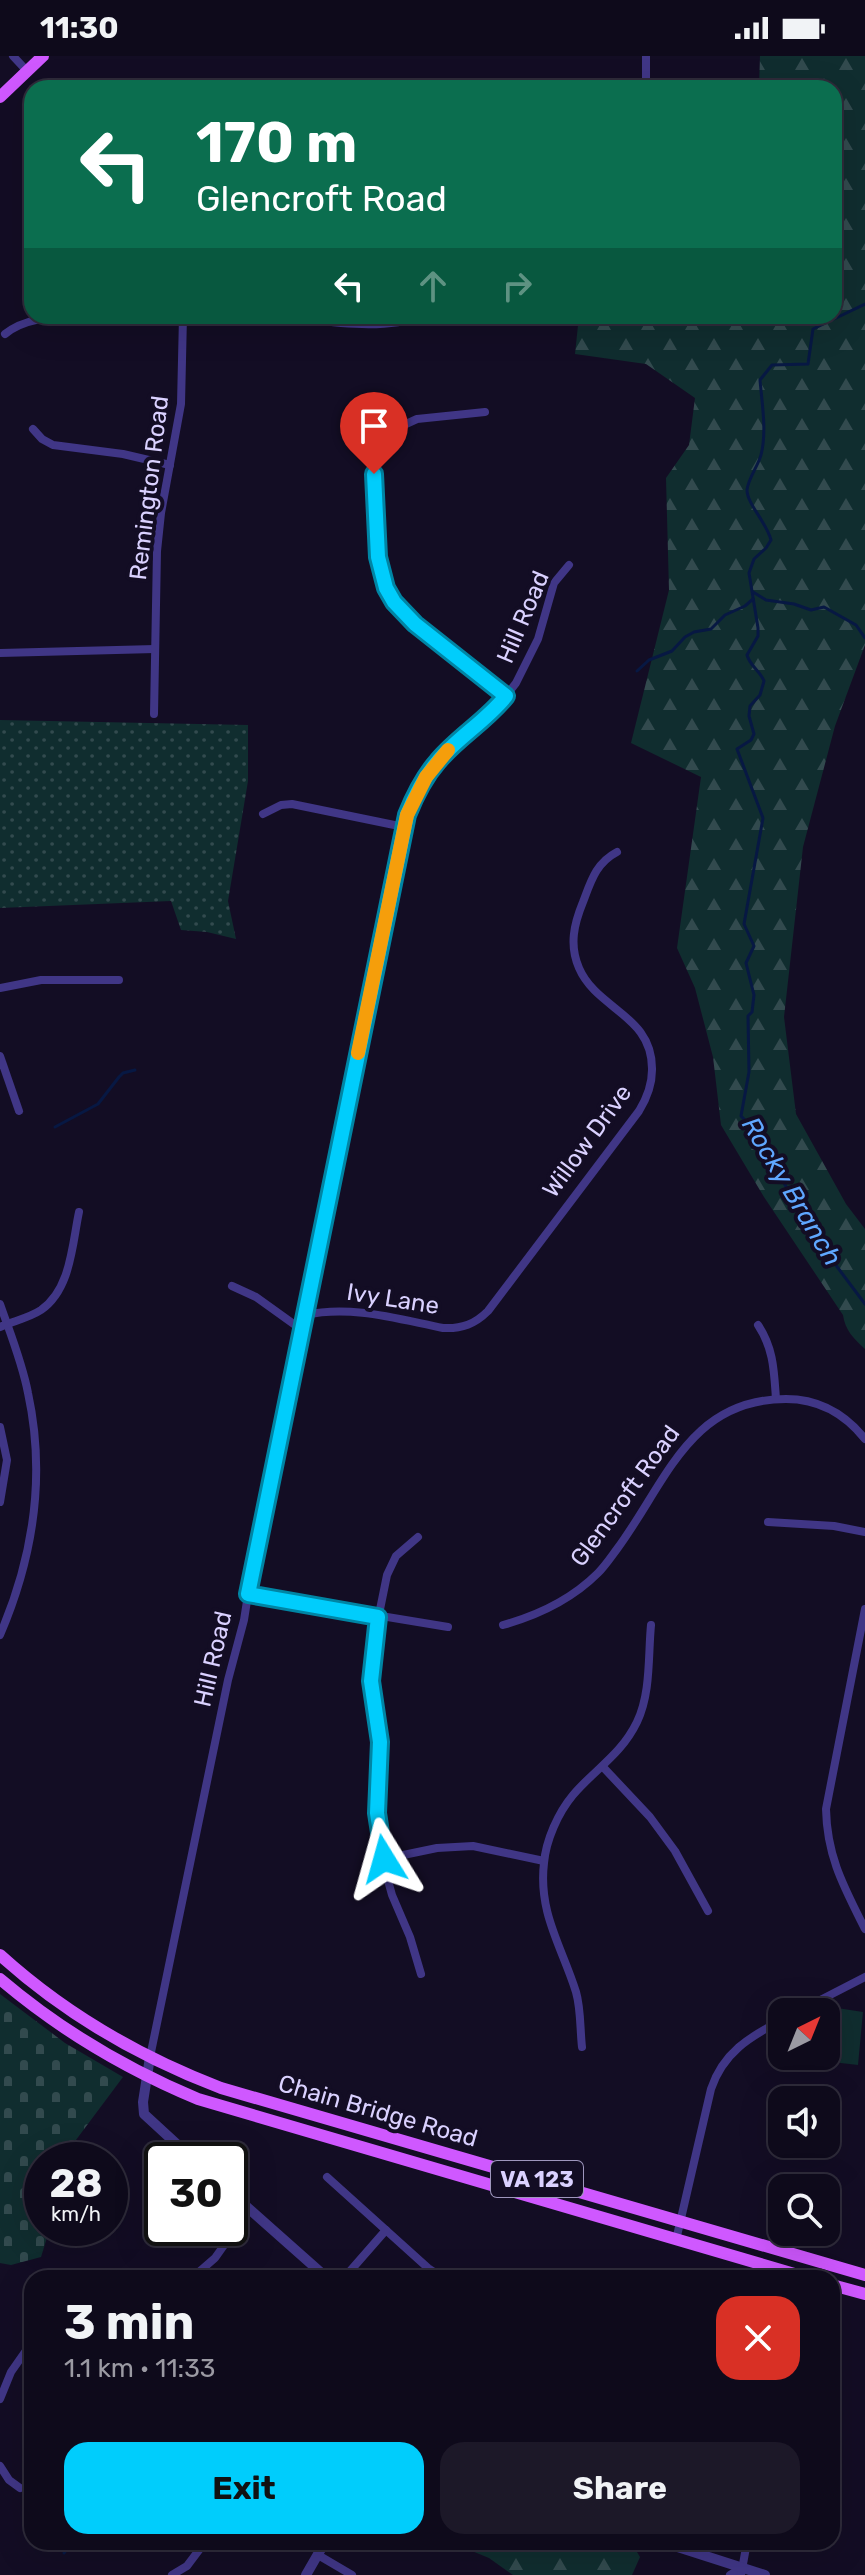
<!DOCTYPE html>
<meta charset="utf-8">
<style>
:root{--surface:#0e0a1b;--page:#1c1828;--text:#f1f3f6;--muted:#9b9aa3;--line:#2e2b3a;--accent:#00cdfc}
body{margin:0;font-family:Rubik,sans-serif;background:var(--page);color:var(--text);height:100vh;display:flex;flex-direction:column;font-size:30px;white-space:nowrap}
*{box-sizing:border-box;margin:0}
p{font-size:26px;color:var(--muted)}
.icon{flex:none;width:44px;height:44px;fill:none;stroke:currentColor;stroke-width:2;stroke-linecap:round;stroke-linejoin:round}
.map{position:relative;flex:1;overflow:hidden}
.details{position:absolute;left:24px;top:2214px;width:816px;height:280px;display:flex;flex-direction:column;background:var(--surface);border-radius:24px;box-shadow:0 8px 32px #0002,0 0 0 2px var(--line)}
.details>*{flex:none}
.hud{position:absolute;left:24px;top:24px;width:818px;height:244px;border-radius:24px;box-shadow:0 8px 32px #0002,0 0 0 2px var(--line);background:#0b6e4f;color:#fff;overflow:hidden}
.needle{width:52px;rotate:43deg}
.controls{position:absolute;left:768px;top:1942px;display:grid;gap:16px}
.controls a{display:grid;place-items:center;width:72px;height:72px;border-radius:16px;background:var(--surface);box-shadow:0 8px 32px #0002,0 0 0 2px var(--line);font-size:40px}
.speed{position:absolute;left:24px;top:2086px;display:flex;gap:16px;font-size:40px;font-weight:700;text-align:center}
.speed>*{display:grid;place-content:center;width:104px;height:104px;border-radius:50%;background:var(--surface);box-shadow:0 8px 32px #0002,0 0 0 2px var(--line);line-height:1}
.speed small{font-size:20px;font-weight:400}
.speed .limit{border:4px solid #111;border-radius:12px;background:#fff;color:#111}
.pin{position:absolute;display:grid;place-items:center;width:68px;height:68px;color:#fff;margin:-82px -34px;border-radius:50% 50% 50% 0;rotate:-45deg;box-shadow:0 0 8px #0007}
.pin .icon{rotate:45deg}
.me{position:absolute;width:88px;margin:-44px;rotate:352deg;stroke-linejoin:round;filter:drop-shadow(0 0 6px #0008)}
.turn{display:flex;align-items:center;gap:28px;height:168px;padding:0 40px;font-size:36px}
.turn .icon{width:104px;height:104px;stroke-width:2.5}
.turn b{display:block;font-size:56px;line-height:68px}
.lanes{display:flex;align-items:center;height:76px;padding:0 40px;background:#0003;justify-content:center;gap:40px;direction:ltr}
.lanes .off{opacity:.35}
.round{display:grid;place-items:center;flex:none;width:84px;height:84px;border-radius:24px;background:var(--page)}
.overview{display:flex;align-items:center;justify-content:space-between;height:136px;padding:0 40px}
h1{font-size:48px;font-weight:700;line-height:60px}
.primary-button{display:flex;gap:16px;margin-top:auto;padding:16px 40px}
.primary-button a{flex:1;height:92px;border-radius:24px;background:var(--accent);color:#111;font-size:32px;font-weight:700;line-height:92px;text-align:center}
.primary-button a+a{background:var(--page);color:var(--text)}
.status{display:flex;justify-content:space-between;align-items:center;height:56px;padding:0 40px;background:var(--surface);direction:ltr}
.status svg{height:22px;fill:currentColor}
.map>svg:first-child{display:block}
.grass{fill:url(#grass-dots)}
.forest{fill:url(#forest-firs)}
.cemetery{fill:url(#cemetery-stones)}
.garden{fill:#102d2f}
.lines{fill:none;stroke-linecap:round;stroke-linejoin:round}
.stream{stroke:#071843;stroke-width:3}
.minor{stroke:#403686;stroke-width:8}
.tertiary{stroke:#403686;stroke-width:10}
.primary{stroke:#cf58ff;stroke-width:12}
.route-casing{stroke:#0085a4;stroke-width:20}
.route{stroke:#00cdfc;stroke-width:14}
.slow{stroke:#f59e0b;stroke-width:14}
.labels{text-anchor:middle;stroke-width:8;stroke-linejoin:round;paint-order:stroke}
.shield{fill:#130d24;stroke:#9e96bd;stroke-width:2}
.shield-label{font-size:22px;font-weight:bold;fill:#dad1ff}
.street-label{font-size:24px;fill:#dad1ff;stroke:#130d24}
.water-label{font-size:26px;font-style:italic;fill:#5fa7ff;stroke:#130d24}
</style>
<div class="status"><b>11:30</b><svg viewBox="0 0 49 12"><path d="M0 12V9h3v3zM5 12V6h3v6zM10 12V3h3v9zM15 12V0h3v12zM26 1h20v11H26zM47 4h2v5h-2z"/></svg></div>
<div class="map">
<svg width="865" height="2519" viewBox="0 0 865 2519">
<defs>
<pattern id="grass-dots" width="8" height="8" patternUnits="userSpaceOnUse" patternTransform="scale(2)"><rect width="8" height="8" fill="#102d2f"/><path d="M2 2h.1M6 6h.1" fill="none" stroke="#324a4e" stroke-width="1.8" stroke-linecap="round"/></pattern>
<pattern id="forest-firs" width="22" height="20" patternUnits="userSpaceOnUse" patternTransform="scale(2)"><rect width="22" height="20" fill="#102d2f"/><path d="M5 1l3.5 6h-7zM16 11l3.5 6h-7z" fill="#324a4e"/></pattern>
<pattern id="cemetery-stones" width="16" height="16" patternUnits="userSpaceOnUse" patternTransform="scale(2)"><rect width="16" height="16" fill="#102d2f"/><path d="M2 7V4a2 2 0 0 1 4 0v3zM10 15v-3a2 2 0 0 1 4 0v3z" fill="#324a4e"/></pattern>
</defs>
<rect width="100%" height="100%" fill="#130d24"/>
<path class="grass" d="M0 664 248 669V725L228 845 236 883 207 876 181 874 171 845 0 852Z"/>
<g class="forest">
<path d="M760 0H865V589L835 670 803 791 784 961 796 1058 846 1148 865 1173V1293C854 1283 845 1274 843 1259L764 1141 721 1069 713 1001 695 932 677 892 701 721 631 687 669 534 666 422 689 389 695 342 646 308 575 298 579 260H834V32H759Z"/>
<path d="M450 2486H631L640 2501 632 2519H513L489 2502Z"/>
</g>
<path class="cemetery" d="M0 1938 65 1987 123 2021 61 2104H42V2172H50L41 2201 11 2209 0 2207Z"/>
<path class="garden" d="M837 1952 863 1956 858 2009 832 2006Z"/>
<g class="lines">
<g class="stream">
<path d="M865 248 813 273 808 308 772 309 760 324C762 348 767 375 761 399 758 410 748 423 747 434 747 448 767 467 771 484L766 492 754 503 749 517 758 572V580L747 599C750 610 760 615 764 625L760 639 750 650 749 660 754 678 751 684 737 693 763 762 744 868 754 890 746 907 754 939 752 956 748 960 749 1016 741 1060 772 1092 784 1127 817 1184 865 1248"/>
<path d="M753 536 766 544 794 548 811 554 824 551 856 569 865 582"/>
<path d="M637 615 649 604 672 595 685 581 694 576 711 573 725 559 745 550 753 543"/>
<path d="M55 1071 98 1048 119 1021 123 1017 135 1014"/>
<path d="M64 2497 72 2486"/>
</g>
<g class="minor">
<path d="M13 0 27 15"/>
<path d="M646 0V32"/>
<path d="M289 260C325 266 385 275 420 260"/>
<path d="M5 278C29 259 59 262 87 260"/>
<path d="M485 356 417 363 406 368 388 385 381 395 374 418 378 501 386 532 404 558 506 640"/>
<path d="M33 373 42 383 53 389 123 398 170 409"/>
<path d="M0 597 155 593"/>
<path d="M154 658 157 495 161 457 181 348 183 260"/>
<path d="M263 758 281 749 292 748 404 771"/>
<path d="M0 932 41 924H119"/>
<path d="M0 1000 19 1055"/>
<path d="M232 1230 256 1241 302 1274"/>
<path d="M0 1248C10 1277 22 1306 28 1337 46 1420 33 1502 0 1579"/>
<path d="M305 1259C352 1249 397 1263 443 1272 462 1273 475 1268 488 1255L639 1055C647 1042 652 1029 652 1014 653 959 597 954 579 912 569 889 574 868 583 846 591 825 596 807 617 796"/>
<path d="M758 1269C774 1293 774 1316 776 1343"/>
<path d="M0 1271C13 1265 29 1262 41 1254 71 1233 72 1189 79 1156"/>
<path d="M0 1371 7 1404 0 1446"/>
<path d="M768 1466 834 1470 865 1476"/>
<path d="M418 1481 396 1500 387 1519 375 1578 371 1625 380 1686 377 1757 384 1810 392 1839 410 1881 421 1918"/>
<path d="M248 1538 448 1571"/>
<path d="M865 1553 826 1753C827 1801 844 1831 865 1873"/>
<path d="M503 1569C539 1559 571 1544 598 1517 605 1510 611 1501 617 1493 666 1427 689 1343 786 1343 818 1343 845 1358 865 1383"/>
<path d="M603 1711 650 1761 675 1795 708 1855"/>
<path d="M384 1803 437 1792 473 1790 544 1805"/>
<path d="M797 1956 865 1921"/>
<path d="M582 1991C580 1974 581 1953 576 1936 562 1891 538 1857 544 1807 546 1784 558 1757 573 1739 595 1713 621 1699 637 1666 651 1637 648 1600 651 1569"/>
<path d="M150 2001 228 1624 244 1564 252 1513 407 759 416 737 437 705 495 654 516 627 538 583 554 527 569 509"/>
<path d="M327 2121 428 2212 443 2222"/>
<path d="M676 2184 711 2033C723 1997 749 1981 782 1964"/>
<path d="M192 2222 215 2202 249 2154"/>
<path d="M344 2222 386 2174"/>
<path d="M0 2343 11 2316 32 2286"/>
<path d="M0 2410 9 2424 20 2432"/>
<path d="M318 2499 352 2519"/>
<path d="M172 2519 187 2510 205 2486"/>
<path d="M730 2519 743 2511"/>
<path d="M741 2519 747 2486"/>
</g>
<g class="tertiary">
<path d="M150 2001 143 2046 144 2058 194 2104"/>
<path d="M230 2136 327 2222"/>
<path d="M662 2486 765 2519"/>
<path d="M306 2519 325 2486"/>
</g>
<g class="primary">
<path d="M0 41 43 0"/>
<path d="M0 1899C65 1958 140 2001 221 2032L865 2219"/>
<path d="M0 1923C60 1974 126 2013 198 2043L808 2222"/>
<path d="M832 2229 865 2238"/>
</g>
</g>
<g class="lines">
<g class="route-casing">
<path id="route" d="M374 418 378 501 386 532 394 546 415 568 506 640C486 665 458 681 438 705 424 721 415 739 407 759L248 1538 378 1561 371 1625 380 1686 377 1757 384 1803"/>
</g>
<use href="#route" class="route"/>
<path class="slow" d="M358 997 407 759 426 721 448 694"/>
</g>
<g class="labels">
<rect class="shield" x="491" y="2105" width="92" height="36" rx="6"/>
<g class="shield-label">
<text x="537" y="2131">VA 123</text>
</g>
<g class="street-label">
<text transform="translate(149 432) rotate(-83)" y="8">Remington Road</text>
<text transform="translate(523 561) rotate(-67)" y="8">Hill Road</text>
<text transform="translate(587 1085) rotate(-54)" y="8">Willow Drive</text>
<text transform="translate(393 1243) rotate(9)" y="8">Ivy Lane</text>
<text transform="translate(625 1440) rotate(-54)" y="8">Glencroft Road</text>
<text transform="translate(213 1603) rotate(-77)" y="8">Hill Road</text>
<text transform="translate(378 2055) rotate(16)" y="8">Chain Bridge Road</text>
</g>
<g class="water-label">
<text transform="translate(792 1135) rotate(59)" y="9">Rocky Branch</text>
</g>
</g>
</svg>
<div class="controls">
<a><svg class="needle" viewBox="-14 -14 28 28"><path d="M0-13l5 13h-10z" fill="#e53935"/><path d="M0 13l5-13h-10z" fill="#9b9aa3"/></svg></a>
<a><svg class="icon" aria-label="sound" viewBox="0 0 24 24"><path d="M4 9h4l5-4v14l-5-4H4zM17 9q2 3 0 6"/></svg></a>
<a><svg class="icon" aria-label="search" viewBox="0 0 24 24"><circle cx="10" cy="10" r="6"/><path d="M15 15l6 6"/></svg></a>
</div>
<div class="speed"><div>28<small>km/h</small></div><div class="limit">30</div></div>
<div class="pin" style="left:374px;top:418px;background:#d93025"><svg class="icon" aria-label="arrive" viewBox="0 0 24 24"><path d="M6 21V4h12l-3 4 3 4H6"/></svg></div>
<svg class="me" style="left:384px;top:1803px" viewBox="-20 -20 40 40"><path d="M0-17L14 15 0 8-14 15z" fill="#00cdfc" stroke="#fff" stroke-width="4"/></svg>
<div class="hud">
<div class="turn"><svg class="icon" aria-label="left" viewBox="0 0 24 24"><path d="M17 20v-9H6M10 6l-5 5 5 5"/></svg><div><b>170 m</b>Glencroft Road</div></div>
<div class="lanes"><svg class="icon" aria-label="left" viewBox="0 0 24 24"><path d="M17 20v-9H6M10 6l-5 5 5 5"/></svg><svg class="icon off" aria-label="ahead" viewBox="0 0 24 24"><path d="M12 20V5M6 11l6-6 6 6"/></svg><svg class="icon off" aria-label="right" viewBox="0 0 24 24"><path d="M7 20v-9h11M14 6l5 5-5 5"/></svg></div>
</div>
<section class="details">
<div class="overview"><div><h1>3 min</h1><p>1.1 km · 11:33</p></div><a class="round" style="background:#d93025;color:#fff"><svg class="icon" aria-label="close" viewBox="0 0 24 24"><path d="M6 6l12 12M18 6L6 18"/></svg></a></div>
<div class="primary-button"><a>Exit</a><a>Share</a></div>
</section>
</div>
